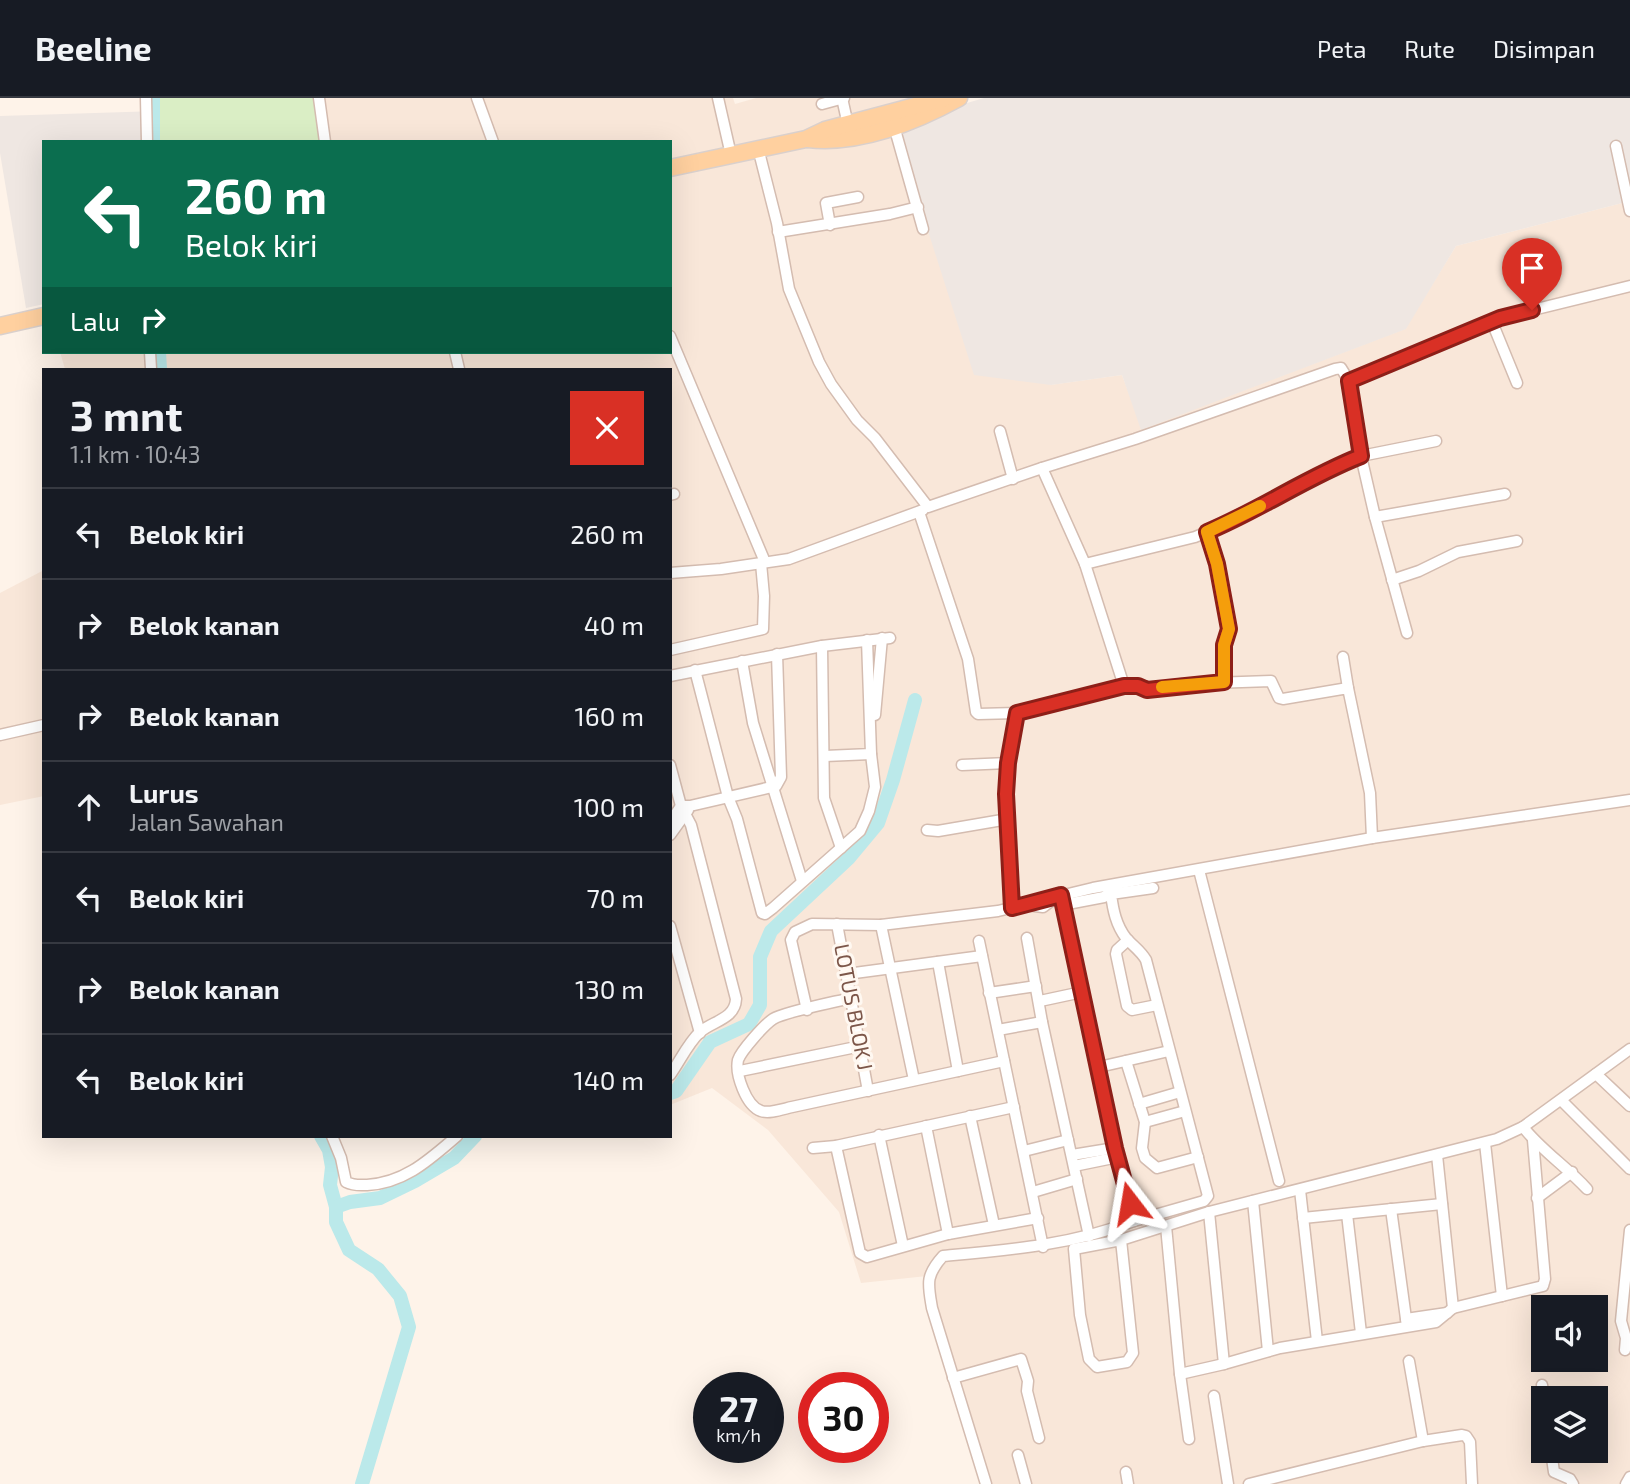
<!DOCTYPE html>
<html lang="id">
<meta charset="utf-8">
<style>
:root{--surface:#171b24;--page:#20242c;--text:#f1f3f6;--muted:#9ea1a6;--line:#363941}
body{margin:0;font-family:"Exo 2",sans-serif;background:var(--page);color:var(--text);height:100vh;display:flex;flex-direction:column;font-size:26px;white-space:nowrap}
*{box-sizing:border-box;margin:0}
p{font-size:23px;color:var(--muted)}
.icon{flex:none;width:38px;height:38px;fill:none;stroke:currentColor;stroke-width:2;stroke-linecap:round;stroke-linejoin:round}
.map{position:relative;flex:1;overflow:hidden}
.panel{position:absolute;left:42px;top:270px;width:630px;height:770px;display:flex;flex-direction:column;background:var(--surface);border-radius:0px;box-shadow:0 7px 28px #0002}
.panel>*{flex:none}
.hud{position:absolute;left:42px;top:42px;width:630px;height:214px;border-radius:0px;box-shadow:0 7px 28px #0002;background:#0b6e4f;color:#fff;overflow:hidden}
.tools{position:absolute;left:1531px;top:1197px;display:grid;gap:14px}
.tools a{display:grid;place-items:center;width:77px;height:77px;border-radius:0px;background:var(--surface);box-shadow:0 7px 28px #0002;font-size:35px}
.speed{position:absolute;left:693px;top:1274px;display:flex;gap:14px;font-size:35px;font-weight:700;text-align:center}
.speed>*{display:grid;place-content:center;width:91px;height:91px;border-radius:50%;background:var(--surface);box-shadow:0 7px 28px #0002;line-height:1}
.speed small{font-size:18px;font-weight:400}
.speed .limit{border:10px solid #d22;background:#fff;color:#111}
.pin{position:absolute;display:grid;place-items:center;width:60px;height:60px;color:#fff;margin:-72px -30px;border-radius:50% 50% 50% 0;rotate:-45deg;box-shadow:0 0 7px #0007}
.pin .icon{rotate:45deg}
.me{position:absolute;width:77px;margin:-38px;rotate:346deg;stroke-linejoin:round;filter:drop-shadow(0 0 5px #0008)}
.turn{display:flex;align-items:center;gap:24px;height:147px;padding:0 28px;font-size:32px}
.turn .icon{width:91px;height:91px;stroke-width:2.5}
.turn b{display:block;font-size:49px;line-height:60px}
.then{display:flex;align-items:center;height:66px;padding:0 28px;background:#0003;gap:14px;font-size:26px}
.round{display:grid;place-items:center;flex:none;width:74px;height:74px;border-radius:0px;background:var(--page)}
.headline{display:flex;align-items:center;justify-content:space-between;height:119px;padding:0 28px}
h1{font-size:42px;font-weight:700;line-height:52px}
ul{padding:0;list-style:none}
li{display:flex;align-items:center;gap:21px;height:91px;padding:0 28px;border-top:2px solid var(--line)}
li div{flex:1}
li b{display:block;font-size:26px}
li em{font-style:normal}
header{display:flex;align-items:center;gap:42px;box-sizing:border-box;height:98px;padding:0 35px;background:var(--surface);border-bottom:2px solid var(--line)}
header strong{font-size:33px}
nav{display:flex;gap:38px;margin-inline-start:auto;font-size:24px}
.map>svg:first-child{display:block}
.residential{fill:#f9e7d9;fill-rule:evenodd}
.industrial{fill:#efe7e2}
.green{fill:#daeec5}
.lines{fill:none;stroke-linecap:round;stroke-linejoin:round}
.river{stroke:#bbe9ea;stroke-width:14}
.street-casing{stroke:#d4bcb0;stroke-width:13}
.primary-casing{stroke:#dad0cc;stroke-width:19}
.street{stroke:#fff;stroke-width:10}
.primary{stroke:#ffd09f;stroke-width:16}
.route-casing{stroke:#8d1f18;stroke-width:18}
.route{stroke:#d93025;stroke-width:12}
.slow{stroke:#f59e0b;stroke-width:12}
.labels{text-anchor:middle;stroke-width:6;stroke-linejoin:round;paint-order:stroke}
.street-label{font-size:21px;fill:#7c5649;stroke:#fff8f1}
</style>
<header>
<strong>Beeline</strong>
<nav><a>Peta</a><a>Rute</a><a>Disimpan</a></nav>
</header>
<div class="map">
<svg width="1630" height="1386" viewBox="0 0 1630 1386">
<rect width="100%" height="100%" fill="#fef3e9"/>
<g class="residential">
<path d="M314 0H733L735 6 756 0H921L835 28 670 64V44H321Z"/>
<path d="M897 36 1050 287 1122 277 1142 331 1405 231 1456 148 1630 103V1386H980L927 1178 861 1185 839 1114 768 1032 712 990 670 1007V271H65L60 254H670V75L806 43ZM1544 1209H1596V1262H1544ZM1544 1300H1596V1353H1544Z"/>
<path d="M44 472V698L0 707V495Z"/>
</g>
<g class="industrial">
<path d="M984 0H1630V103L1456 148 1406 231 1141 332 1122 277 1051 287 974 277 897 36 957 8Z"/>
<path d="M158 13 160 44H44V206L26 210 0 55V18Z"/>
</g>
<path class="green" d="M158 0H314L321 44H160Z"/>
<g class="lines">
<g class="river">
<path d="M153 0V44"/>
<path d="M159 254 160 271"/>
<path d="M670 995 676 993 710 944 749 926 760 907V859L771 833 848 761 878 725 893 682 915 602"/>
<path d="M321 1038 329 1052 332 1069 330 1087 336 1109"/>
<path d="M362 1386 409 1229 400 1198 378 1171 349 1152 336 1124V1109L350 1104 380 1100 415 1083 454 1060 475 1038"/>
</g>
<g class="street-casing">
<g id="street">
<path d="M146 0 147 44"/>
<path d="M319 0 325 44"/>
<path d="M477 0 493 44"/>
<path d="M718 0 731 57"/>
<path d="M842 0 848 27"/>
<path d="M822 6 844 0"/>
<path d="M894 28 923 131"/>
<path d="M1616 48 1630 113"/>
<path d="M758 50 777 125 789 191 819 264 831 286 857 322 875 340 928 409 1042 370 1085 466 1195 439 1231 424 1319 376 1361 358 1349 283 1500 220 1630 188"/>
<path d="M830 127 826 105 858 99"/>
<path d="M778 134 890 116 918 109"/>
<path d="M1519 160 1532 212"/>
<path d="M1492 224 1517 285"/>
<path d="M670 238 765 464"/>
<path d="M150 254 151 271"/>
<path d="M455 254 459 271"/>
<path d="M1000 333 1013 381"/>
<path d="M1042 370 1135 341 1335 271 1341 270 1349 283"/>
<path d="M670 397 674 396"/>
<path d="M919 414 968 561 976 614 978 616 1017 615 1130 587 1147 592 1183 586 1271 583 1279 600 1283 601 1348 590 1370 695 1372 740"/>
<path d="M1375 419 1505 396"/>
<path d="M1207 434 1217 466 1229 531 1224 547V584"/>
<path d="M1085 466 1124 588"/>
<path d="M670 475 721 471 789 461 923 412"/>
<path d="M1392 482 1419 473 1458 454 1517 443"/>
<path d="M1407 535 1375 419 1361 358 1436 343"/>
<path d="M822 548 824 700 841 750"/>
<path d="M670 552 763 531 764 498 761 465"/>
<path d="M1343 559 1348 590"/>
<path d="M742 563 753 625 802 783"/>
<path d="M695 572 728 699 737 721 762 815 765 816 773 810 860 733 869 713 875 689 871 656"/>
<path d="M670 578 822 548 890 540"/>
<path d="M875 617 882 540"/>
<path d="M0 637 44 627"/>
<path d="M825 658 871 656 867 542"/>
<path d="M670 667 681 708 691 727 736 901C735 921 713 923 700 934 688 945 680 963 670 977"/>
<path d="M962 667 1008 665"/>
<path d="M681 708H690L776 688 781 679 777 556"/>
<path d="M670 724 681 708"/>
<path d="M927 732 938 733 1008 721"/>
<path d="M670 737 688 712"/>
<path d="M1199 772 1279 1083"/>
<path d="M1026 807 1043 809 1059 797"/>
<path d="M1062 807 1104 799 1113 792"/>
<path d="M1012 810 1006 696 1008 665 1017 615"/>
<path d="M837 826 868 993"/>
<path d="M881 827 914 982"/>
<path d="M670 828 700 935"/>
<path d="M1027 840 1042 924 1089 1138"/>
<path d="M1128 842 1117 852 1116 856 1127 908 1132 912 1157 907"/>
<path d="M979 843 1043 1149"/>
<path d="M938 864 958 973"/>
<path d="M847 876 982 858"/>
<path d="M989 895 1036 888"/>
<path d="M851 900C835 904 784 914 773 921 764 927 741 953 738 962 735 976 746 1008 761 1013 769 1016 783 1011 792 1009L1004 963"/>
<path d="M1040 903 1082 894"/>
<path d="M807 912 791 842 795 834 812 826 881 827 998 813 1093 790 1372 740 1630 702"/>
<path d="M998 932 1042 924"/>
<path d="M1126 963 1145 1024 1142 1050 1145 1060 1157 1070 1198 1059"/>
<path d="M1099 969 1169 953"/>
<path d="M740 973 861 948"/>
<path d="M1596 976 1630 1008"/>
<path d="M1561 1002 1630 1071"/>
<path d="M1139 1006 1180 994"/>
<path d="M970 1018 994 1127"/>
<path d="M1145 1024 1185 1013"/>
<path d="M926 1028 948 1136"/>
<path d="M1523 1029C1541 1052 1567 1069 1587 1091"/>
<path d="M879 1037 903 1148"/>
<path d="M332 1038 341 1060 346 1084C354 1088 359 1087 367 1087 405 1085 430 1061 457 1038"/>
<path d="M1485 1045 1502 1198"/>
<path d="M836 1048 860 1155 867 1159 948 1136 1038 1120"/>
<path d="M813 1050 836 1048 1014 1009"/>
<path d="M1024 1053 1068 1042"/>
<path d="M1072 1057 1115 1050"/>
<path d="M1437 1057 1453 1210"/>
<path d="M1074 1068 1118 1059"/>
<path d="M1300 1092 1317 1243"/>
<path d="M1033 1094 1077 1081"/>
<path d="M1537 1100 1572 1074"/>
<path d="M1253 1103 1268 1253"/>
<path d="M1391 1111 1407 1228"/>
<path d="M1209 1114 1224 1266"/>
<path d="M1347 1116 1361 1235"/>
<path d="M1303 1120 1442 1106"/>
<path d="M1134 1123 1204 1103 1208 1098 1146 862C1141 853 1133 848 1126 840 1116 827 1113 812 1111 796L1153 790"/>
<path d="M1166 1128 1180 1276 1189 1341"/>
<path d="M1121 1142 1133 1255 1127 1264 1097 1269 1089 1261 1080 1217 1074 1151 1121 1142 1209 1114 1497 1041 1523 1029 1630 951"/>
<path d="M1406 1221 1447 1215"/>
<path d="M1625 1252 1626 1240 1621 1223 1630 1132"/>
<path d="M1409 1263 1423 1343"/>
<path d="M1180 1276 1224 1266 1280 1250 1436 1224 1453 1210 1543 1188 1545 1181 1533 1042"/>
<path d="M953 1280 1021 1261 1028 1283 1027 1293 1039 1340"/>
<path d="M1542 1287 1544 1300"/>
<path d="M1214 1298 1228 1386"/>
<path d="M1551 1353 1554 1374 1570 1381 1573 1386"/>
<path d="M1018 1357 1026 1386"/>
<path d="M1126 1374 1128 1386"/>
<path d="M986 1386 932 1210C928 1186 925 1178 943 1158 1009 1152 1072 1147 1134 1123L1115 1050 1061 797"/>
<path d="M1249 1386 1423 1343 1462 1337 1466 1338 1470 1344 1472 1386"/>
<path d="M1626 1386 1630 1379"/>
</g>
</g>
<g class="primary-casing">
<g id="primary">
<path d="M808 41C859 47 915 24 959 0"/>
<path d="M670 70 806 41 825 32 945 0"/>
<path d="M0 228 44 218"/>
</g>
</g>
<use href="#street" class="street"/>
<use href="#primary" class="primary"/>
</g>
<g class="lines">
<g class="route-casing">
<path id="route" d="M1130 1105 1115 1050 1061 797 1012 810 1006 696 1008 665 1017 615 1124 588H1138L1147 592 1224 584V547L1229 531 1217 466 1207 434C1260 412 1307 379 1361 358L1349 283 1500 220 1532 212"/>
</g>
<use href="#route" class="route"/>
<path class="slow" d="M1162 589 1224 584V547L1229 531 1217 466 1207 434 1260 408"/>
</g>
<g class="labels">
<g class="street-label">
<text transform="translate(853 909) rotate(79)" y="7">LOTUS BLOK J</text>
</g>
</g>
</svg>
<div class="tools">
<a><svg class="icon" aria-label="sound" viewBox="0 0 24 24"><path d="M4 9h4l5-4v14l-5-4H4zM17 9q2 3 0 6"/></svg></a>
<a><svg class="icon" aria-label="layers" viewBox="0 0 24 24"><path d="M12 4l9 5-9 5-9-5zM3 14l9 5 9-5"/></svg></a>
</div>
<div class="speed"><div>27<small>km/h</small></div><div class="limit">30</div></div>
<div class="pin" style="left:1532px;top:212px;background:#d93025"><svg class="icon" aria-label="arrive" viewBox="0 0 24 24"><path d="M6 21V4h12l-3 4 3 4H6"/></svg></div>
<svg class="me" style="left:1130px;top:1105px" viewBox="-20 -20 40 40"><path d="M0-17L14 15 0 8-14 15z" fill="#d93025" stroke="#fff" stroke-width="4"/></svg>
<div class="hud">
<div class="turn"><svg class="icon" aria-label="left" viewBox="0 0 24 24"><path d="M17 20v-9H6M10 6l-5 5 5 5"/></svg><div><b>260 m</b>Belok kiri</div></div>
<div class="then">Lalu<svg class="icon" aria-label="right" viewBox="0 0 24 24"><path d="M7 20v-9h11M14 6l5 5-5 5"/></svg></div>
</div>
<section class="panel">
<div class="headline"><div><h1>3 mnt</h1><p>1.1 km · 10:43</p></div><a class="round" style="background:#d93025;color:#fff"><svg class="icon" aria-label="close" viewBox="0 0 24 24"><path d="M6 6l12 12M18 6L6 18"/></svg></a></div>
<ul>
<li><svg class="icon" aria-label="left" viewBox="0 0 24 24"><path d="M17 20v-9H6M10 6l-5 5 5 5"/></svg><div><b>Belok kiri</b></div><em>260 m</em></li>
<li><svg class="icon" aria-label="right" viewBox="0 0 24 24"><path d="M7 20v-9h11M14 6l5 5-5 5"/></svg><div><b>Belok kanan</b></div><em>40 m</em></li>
<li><svg class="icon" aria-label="right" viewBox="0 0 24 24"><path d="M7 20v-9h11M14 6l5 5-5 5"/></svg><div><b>Belok kanan</b></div><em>160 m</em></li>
<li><svg class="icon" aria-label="ahead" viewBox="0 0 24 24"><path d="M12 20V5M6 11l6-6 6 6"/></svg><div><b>Lurus</b><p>Jalan Sawahan</p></div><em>100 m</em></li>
<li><svg class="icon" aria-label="left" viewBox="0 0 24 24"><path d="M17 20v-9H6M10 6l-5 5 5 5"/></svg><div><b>Belok kiri</b></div><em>70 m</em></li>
<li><svg class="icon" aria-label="right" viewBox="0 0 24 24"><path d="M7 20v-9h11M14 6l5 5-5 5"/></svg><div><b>Belok kanan</b></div><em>130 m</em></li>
<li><svg class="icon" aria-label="left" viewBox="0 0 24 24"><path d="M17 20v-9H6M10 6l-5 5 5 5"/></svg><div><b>Belok kiri</b></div><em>140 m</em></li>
</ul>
</section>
</div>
